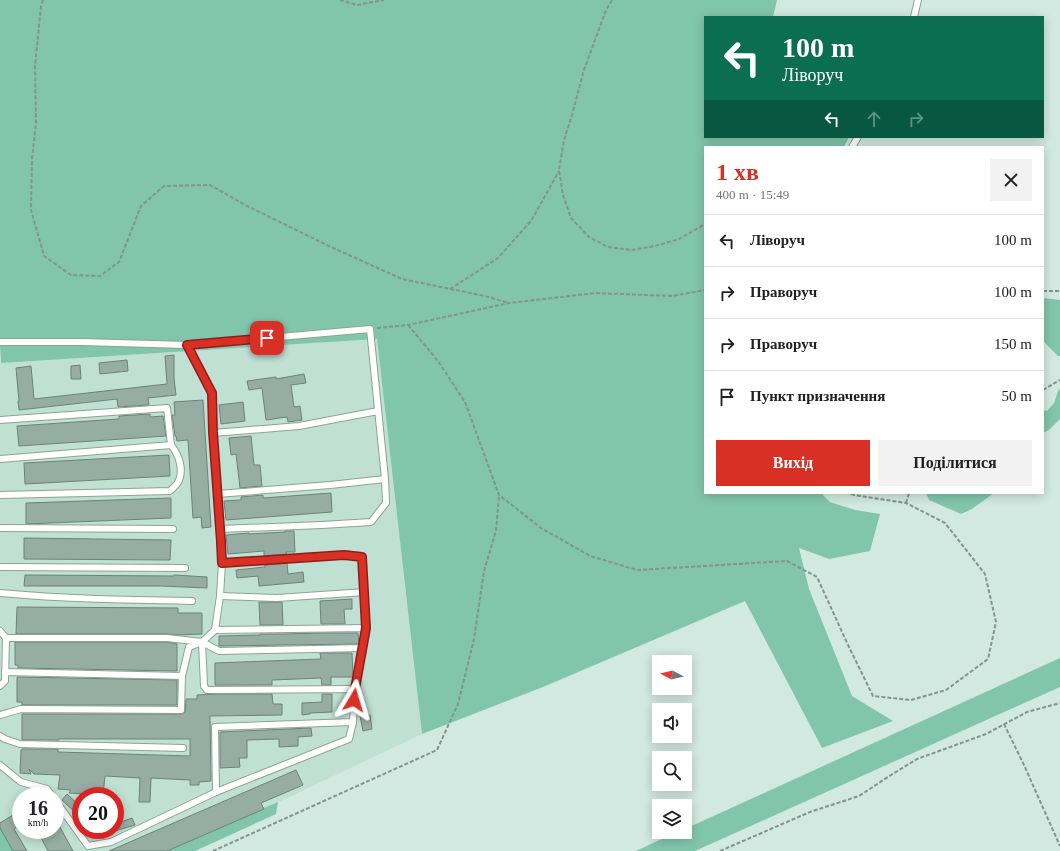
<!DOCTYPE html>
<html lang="uk">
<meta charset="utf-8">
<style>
:root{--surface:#fff;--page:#f2f2f2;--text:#202124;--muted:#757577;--line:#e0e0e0;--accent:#d93025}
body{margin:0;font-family:Georgia,serif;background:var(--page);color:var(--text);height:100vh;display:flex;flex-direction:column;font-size:15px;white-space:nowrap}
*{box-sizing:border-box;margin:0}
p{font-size:13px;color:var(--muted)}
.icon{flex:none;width:22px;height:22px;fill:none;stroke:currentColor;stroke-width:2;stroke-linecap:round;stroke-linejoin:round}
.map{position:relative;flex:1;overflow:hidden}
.panel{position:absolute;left:704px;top:146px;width:340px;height:348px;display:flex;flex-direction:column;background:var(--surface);border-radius:0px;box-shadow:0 2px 10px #0003}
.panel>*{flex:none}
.top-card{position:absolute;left:704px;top:16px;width:340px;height:122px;border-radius:0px;box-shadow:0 2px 10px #0003;background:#0b6e4f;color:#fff;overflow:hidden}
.needle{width:26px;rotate:277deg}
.controls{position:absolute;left:652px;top:655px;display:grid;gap:8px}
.controls a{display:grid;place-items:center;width:40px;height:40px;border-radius:0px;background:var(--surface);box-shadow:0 2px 10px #0003;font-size:20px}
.speed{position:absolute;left:12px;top:787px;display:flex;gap:8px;font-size:20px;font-weight:700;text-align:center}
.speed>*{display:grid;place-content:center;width:52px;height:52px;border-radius:50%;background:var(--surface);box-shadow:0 2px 10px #0003;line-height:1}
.speed small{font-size:10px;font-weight:400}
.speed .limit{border:6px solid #d22;background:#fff;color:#111}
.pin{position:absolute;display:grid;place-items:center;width:34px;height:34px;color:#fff;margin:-17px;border-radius:8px;box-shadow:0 2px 6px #0006}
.me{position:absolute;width:44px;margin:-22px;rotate:7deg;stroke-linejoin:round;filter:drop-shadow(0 0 3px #0008)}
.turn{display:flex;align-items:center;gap:14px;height:84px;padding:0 12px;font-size:18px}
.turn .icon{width:52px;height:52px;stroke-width:2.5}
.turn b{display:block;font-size:28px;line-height:34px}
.lanes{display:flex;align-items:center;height:38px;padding:0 12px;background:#0003;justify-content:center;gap:20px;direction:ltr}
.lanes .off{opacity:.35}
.round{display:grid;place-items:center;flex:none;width:42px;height:42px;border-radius:0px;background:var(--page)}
.head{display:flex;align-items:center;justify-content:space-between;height:68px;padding:0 12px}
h1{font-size:24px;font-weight:800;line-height:30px;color:var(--accent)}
.primary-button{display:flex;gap:8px;margin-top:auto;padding:8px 12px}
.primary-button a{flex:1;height:46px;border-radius:0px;background:var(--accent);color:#fff;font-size:16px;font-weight:800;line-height:46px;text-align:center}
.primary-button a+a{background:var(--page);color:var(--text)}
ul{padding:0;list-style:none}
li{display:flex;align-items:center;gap:12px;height:52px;padding:0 12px;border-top:1px solid var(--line)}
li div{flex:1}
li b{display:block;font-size:15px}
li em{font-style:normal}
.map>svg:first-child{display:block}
.built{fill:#bfe0d3;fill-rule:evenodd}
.green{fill:#82c5ad}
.building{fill:#96ada4;stroke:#6c827a}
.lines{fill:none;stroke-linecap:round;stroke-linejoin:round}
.service-casing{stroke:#8ca39a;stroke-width:8}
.path{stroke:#82948d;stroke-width:2;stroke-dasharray:4 2;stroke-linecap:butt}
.service{stroke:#fff;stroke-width:6}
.route-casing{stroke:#8d1f18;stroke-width:10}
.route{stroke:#d93025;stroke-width:7}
</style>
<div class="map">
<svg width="1060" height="851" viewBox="0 0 1060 851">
<rect width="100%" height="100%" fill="#d1e9e0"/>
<path class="built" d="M377 339 422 734 264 809 167 851H13L0 828V363ZM21 796H55V830H21ZM81 796H115V830H81Z"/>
<g class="green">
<path d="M0 0H777L773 17H705V137H849L844 147H705V493H821L830 502 855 510 880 514 870 551 829 559 799 548 809 589 852 696 893 721 822 748 745 601 543 687 422 734 377 339 1 363 0 345Z"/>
<path d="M1043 298 1060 300V356H1058L1043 341Z"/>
<path d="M1060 389V419L1049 430 1043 433V410L1047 411 1054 403 1058 391Z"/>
<path d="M926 493H994L972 509 961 514 929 500Z"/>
<path d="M1060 658V687L695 851H636L677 832H685V829Z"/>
<path d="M278 802 276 814 195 851H167Z"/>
<path d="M0 828 13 851H0Z"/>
</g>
<g class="building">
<path d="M174 355V378L176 395 148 398 149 405 118 407 117 399 19 410 18 401H19L16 368 31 366 34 399 167 384 165 356Z"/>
<path d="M127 360 128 371 100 374 99 363Z"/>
<path d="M80 365 81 379H71V366Z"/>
<path d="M304 374 306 383 291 385 294 407 300 406 302 420 288 422 287 417 266 420 262 388 249 390 247 381 276 377V379Z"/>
<path d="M203 400 211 527 202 528 201 517 193 518 188 440 177 441 176 436H175L172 415H175L174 402Z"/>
<path d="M243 402 245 421 221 424 219 405Z"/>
<path d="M150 414V417L163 416 166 436 19 446 17 426 119 419V416Z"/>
<path d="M251 436 254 465H260L262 486 240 488 236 454 231 455 229 438Z"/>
<path d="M169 455 170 476 25 484 24 463Z"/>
<path d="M331 493 332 512 226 520 224 501 241 500V497L263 495V498Z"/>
<path d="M171 498V518L26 524V503Z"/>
<path d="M285 531H294L295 552H286L287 554 264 556V551L228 554 226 535 249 533V534L285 532Z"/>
<path d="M24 538 171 540 170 560 24 559Z"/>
<path d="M287 563 288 574 303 572 304 582 259 586 258 576 237 578 236 570 265 567V565Z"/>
<path d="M25 575 174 576V575L207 577V588L162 586H24Z"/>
<path d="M352 599V609H344L345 624H321L320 601Z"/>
<path d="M259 602H282L283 625H260Z"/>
<path d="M17 607 178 608V613H202V634L177 635 167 634H16Z"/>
<path d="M322 633H358L359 644 219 646V636L260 635V634H283Z"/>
<path d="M15 642H167L177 644V671L18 668V665H15Z"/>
<path d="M320 653H352L353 677H331V685H322L321 678 272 680V685H215V663L321 659Z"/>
<path d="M17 677 177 680V705H22V702H17Z"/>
<path d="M216 694H272L273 704H282V715L210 716 211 781 199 782V785H190V780L151 778 150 802H139L140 778 105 776 103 795 69 793 71 790 58 789 60 775 34 774 29 769 31 774 20 773 21 750H22V749H58V752L190 756V739H59V740H22V714H181L185 712 186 699H197V695Z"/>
<path d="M322 694H332V712L310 713V714L302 715V703L322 702Z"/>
<path d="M370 715 372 729 363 731 360 716Z"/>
<path d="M311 728 312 736 298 737V746L279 747V739L247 740V758H239L240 767 220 768V732Z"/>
<path d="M296 770 303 785 261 803 264 809 167 851H109Z"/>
<path d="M67 794 81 807V818L62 800Z"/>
<path d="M21 810V824L14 829 27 851H13L0 828V823Z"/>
<path d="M55 818 73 851H48L37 830H55Z"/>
<path d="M132 818 135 825 115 831V824Z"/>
</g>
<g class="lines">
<g class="service-casing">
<g id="service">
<path d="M914 17 918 0"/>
<path d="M852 147 858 137"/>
<path d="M0 342H82L187 345 370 329 385 479 386 503 371 522 322 525 220 529"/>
<path d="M0 420 167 408 171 445 0 459"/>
<path d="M213 433 299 426 378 411"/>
<path d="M217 494 330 485 385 479"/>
<path d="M0 495 170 491C172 489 175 486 177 484 185 471 179 455 171 445"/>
<path d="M0 528 173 529"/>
<path d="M222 563 344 555 362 557 366 628"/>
<path d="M0 567 185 568"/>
<path d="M0 593C64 599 128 600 192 601"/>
<path d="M220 596 277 598 365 592"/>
<path d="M0 631 6 638 5 681 0 686"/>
<path d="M6 638H167L202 642 219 651 363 648 366 628 215 630"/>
<path d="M202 642 204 686 207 690 355 689 353 722 215 727 216 792"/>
<path d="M5 672 182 676"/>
<path d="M355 689 363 648"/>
<path d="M0 715 21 709 181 710 182 676 189 647 202 642 215 630 220 596 222 563 221 542 213 433 212 393 187 345"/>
<path d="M0 736 5 739 20 744 183 748"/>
<path d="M0 765 21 782 47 789 52 796"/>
<path d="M55 800 88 846 111 842 216 792 349 739 353 722"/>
</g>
</g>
<g class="path">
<path d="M43 0 41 6 35 66 36 123 32 159 31 210 44 256 71 275 100 276 119 262 141 206 164 186 210 185 245 205 329 246 402 279 485 296 509 303"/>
<path d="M340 0 357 5 384 0"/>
<path d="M612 0 606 10 583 73 572 115 564 140 559 170 563 195 571 218 589 237 608 247 632 250 655 246 679 239 705 224"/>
<path d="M450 289 498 258 531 221 559 171"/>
<path d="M1043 291H1060"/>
<path d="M408 325 438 361 465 402 499 495 541 528 590 556 637 570 787 561 817 577 848 645 873 696 911 700 946 690 988 659 996 622 985 574 945 523 906 503 854 495 849 493"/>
<path d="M377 328 408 325 509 303 596 293 672 296 705 290"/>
<path d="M1043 390 1060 380"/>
<path d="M906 503 909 493"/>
<path d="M1004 724 1024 765 1060 846"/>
<path d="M213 851 437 750 458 704 474 639 484 571 496 531 499 495"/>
<path d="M720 851 810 812 859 796 891 775 917 759 986 734 1027 712 1060 703"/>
</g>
<use href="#service" class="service"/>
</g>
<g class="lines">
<g class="route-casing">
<path id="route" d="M267 338 187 345 212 393 213 432 221 542 222 563 344 555 362 557 366 628 355 689 354 700"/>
</g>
<use href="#route" class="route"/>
</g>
</svg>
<div class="controls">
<a><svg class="needle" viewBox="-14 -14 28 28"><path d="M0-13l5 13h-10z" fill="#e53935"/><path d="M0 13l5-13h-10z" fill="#757577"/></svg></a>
<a><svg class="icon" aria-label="sound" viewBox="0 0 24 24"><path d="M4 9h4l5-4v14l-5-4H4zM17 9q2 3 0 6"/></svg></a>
<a><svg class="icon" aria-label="search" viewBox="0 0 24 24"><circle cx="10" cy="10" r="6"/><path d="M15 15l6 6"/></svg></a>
<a><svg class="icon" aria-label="layers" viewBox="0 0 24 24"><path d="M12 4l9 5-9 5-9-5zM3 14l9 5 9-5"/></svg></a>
</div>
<div class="speed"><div>16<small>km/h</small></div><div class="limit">20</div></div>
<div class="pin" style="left:267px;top:338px;background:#d93025"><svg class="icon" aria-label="arrive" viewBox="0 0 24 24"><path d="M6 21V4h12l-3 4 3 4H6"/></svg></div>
<svg class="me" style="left:354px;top:700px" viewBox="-20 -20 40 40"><path d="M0-17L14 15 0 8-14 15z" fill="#d93025" stroke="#fff" stroke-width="4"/></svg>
<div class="top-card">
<div class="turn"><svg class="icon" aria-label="left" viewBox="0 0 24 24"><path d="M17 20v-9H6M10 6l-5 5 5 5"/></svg><div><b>100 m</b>Ліворуч</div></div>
<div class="lanes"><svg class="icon" aria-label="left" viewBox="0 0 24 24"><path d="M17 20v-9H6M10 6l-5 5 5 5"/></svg><svg class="icon off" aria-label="ahead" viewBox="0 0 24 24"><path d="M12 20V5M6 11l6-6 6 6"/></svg><svg class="icon off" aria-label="right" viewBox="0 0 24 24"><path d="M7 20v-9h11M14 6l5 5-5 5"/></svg></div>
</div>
<section class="panel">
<div class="head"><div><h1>1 хв</h1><p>400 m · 15:49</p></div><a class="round"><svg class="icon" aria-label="close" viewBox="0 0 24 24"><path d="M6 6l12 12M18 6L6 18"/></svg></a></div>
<ul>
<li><svg class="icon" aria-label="left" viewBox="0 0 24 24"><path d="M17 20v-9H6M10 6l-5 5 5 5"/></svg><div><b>Ліворуч</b></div><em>100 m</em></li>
<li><svg class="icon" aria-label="right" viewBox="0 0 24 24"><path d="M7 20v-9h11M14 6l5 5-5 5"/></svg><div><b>Праворуч</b></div><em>100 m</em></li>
<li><svg class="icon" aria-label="right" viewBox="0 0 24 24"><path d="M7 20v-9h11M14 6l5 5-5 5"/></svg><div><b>Праворуч</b></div><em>150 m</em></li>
<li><svg class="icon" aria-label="arrive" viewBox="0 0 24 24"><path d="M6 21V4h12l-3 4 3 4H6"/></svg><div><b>Пункт призначення</b></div><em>50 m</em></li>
</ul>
<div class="primary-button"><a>Вихід</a><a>Поділитися</a></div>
</section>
</div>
